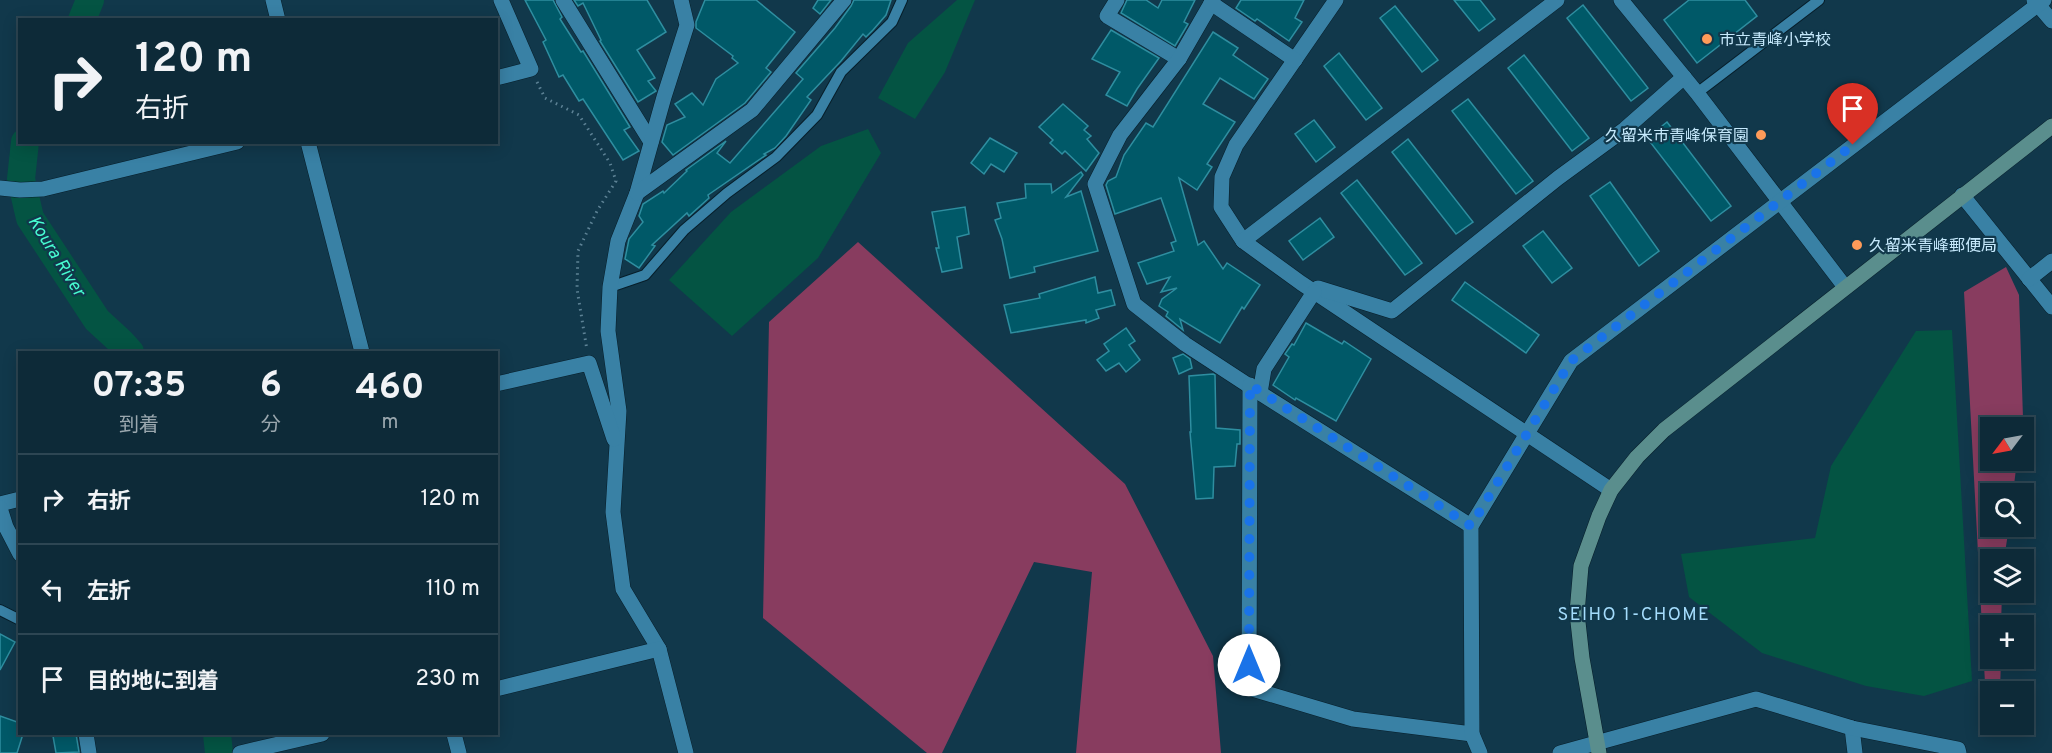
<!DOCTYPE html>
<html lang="ja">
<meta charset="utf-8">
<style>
:root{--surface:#0d2a38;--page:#1b3643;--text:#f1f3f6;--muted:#9aa7ae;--line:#2d4653}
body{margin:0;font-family:Overpass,"Noto Sans JP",sans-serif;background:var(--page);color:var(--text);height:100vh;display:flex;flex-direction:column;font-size:22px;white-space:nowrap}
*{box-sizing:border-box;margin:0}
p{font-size:20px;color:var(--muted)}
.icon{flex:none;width:33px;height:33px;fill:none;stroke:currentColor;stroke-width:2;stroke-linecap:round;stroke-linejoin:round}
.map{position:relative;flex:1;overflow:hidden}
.details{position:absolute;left:18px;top:351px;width:480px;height:384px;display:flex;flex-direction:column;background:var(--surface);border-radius:0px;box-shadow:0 3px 15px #0003,0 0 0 2px var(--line)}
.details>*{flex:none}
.guide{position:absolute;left:18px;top:18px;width:480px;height:126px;border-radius:0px;box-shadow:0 3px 15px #0003,0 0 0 2px var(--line);background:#0d2a38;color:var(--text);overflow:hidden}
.needle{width:39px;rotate:238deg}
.controls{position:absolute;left:1980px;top:417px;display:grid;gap:12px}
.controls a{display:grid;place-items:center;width:54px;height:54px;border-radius:0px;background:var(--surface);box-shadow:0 3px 15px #0003,0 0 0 2px var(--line);font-size:30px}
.pin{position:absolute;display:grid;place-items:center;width:51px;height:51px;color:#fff;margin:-62px -26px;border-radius:50% 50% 50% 0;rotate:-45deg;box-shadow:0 0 6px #0007}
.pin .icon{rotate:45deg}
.me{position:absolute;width:66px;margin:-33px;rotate:0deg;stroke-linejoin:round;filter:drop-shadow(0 0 4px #0008)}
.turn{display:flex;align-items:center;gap:21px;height:126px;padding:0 18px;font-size:27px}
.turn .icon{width:78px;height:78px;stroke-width:2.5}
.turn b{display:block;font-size:42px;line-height:51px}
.eta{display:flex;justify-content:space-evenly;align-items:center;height:102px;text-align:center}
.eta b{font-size:36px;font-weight:700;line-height:42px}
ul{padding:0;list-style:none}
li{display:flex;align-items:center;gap:18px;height:90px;padding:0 18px;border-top:2px solid var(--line)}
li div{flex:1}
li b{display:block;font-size:22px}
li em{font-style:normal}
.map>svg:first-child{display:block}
.green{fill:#883c5f}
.water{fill:#045443}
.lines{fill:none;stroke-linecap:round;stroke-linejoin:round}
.river{stroke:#045443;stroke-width:28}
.building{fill:#005968;stroke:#2e8ea0;stroke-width:1.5}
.lane-casing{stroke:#071e2a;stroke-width:12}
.street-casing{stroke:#071e2a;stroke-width:16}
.secondary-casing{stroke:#071e2a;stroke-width:16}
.path{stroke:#5d8295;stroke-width:3;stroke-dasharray:1.5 4.5;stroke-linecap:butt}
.lane{stroke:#3981a5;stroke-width:10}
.street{stroke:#3981a5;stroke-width:15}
.secondary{stroke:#5a8e8d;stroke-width:15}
.route{stroke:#1a73e8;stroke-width:10;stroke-dasharray:0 18}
.poi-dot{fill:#fe9b59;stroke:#11384b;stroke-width:2}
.labels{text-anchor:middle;stroke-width:4.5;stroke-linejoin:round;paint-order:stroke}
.poi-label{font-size:16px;fill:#c6e9fc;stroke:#11384b;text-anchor:start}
.water-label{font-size:18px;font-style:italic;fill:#47fcd1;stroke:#11384b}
.neighbourhood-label{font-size:18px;letter-spacing:1.5px;fill:#a4dcfc;stroke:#11384b}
</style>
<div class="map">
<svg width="2052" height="753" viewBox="0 0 2052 753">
<rect width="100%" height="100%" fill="#11384b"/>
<g class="green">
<path d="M858 242 1125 484 1213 656 1221 753H1076L1092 572 1034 562 942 753H927L763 618 769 322Z"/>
<path d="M2006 267 2019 295 2023 418 2021 427 1990 428V460L2017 461 2013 493 1990 494V526L2009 527 2004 559 1990 560V592L2002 593 2001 625 1990 626V658L2001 659 2000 691 1993 692 1985 683 1964 292Z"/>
</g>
<g class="water">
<path d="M957 0H975L945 72 915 119 878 98 908 43Z"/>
<path d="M868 129 881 153 818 258 732 336 669 280 731 212 821 146Z"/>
<path d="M1952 330 1972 681 1924 696 1866 686 1762 653 1689 597 1681 554 1815 538 1831 466 1916 331Z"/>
</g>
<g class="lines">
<g class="river">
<path d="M82 20 90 0"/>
<path d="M25 142 21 179 30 218 97 320 121 342 130 352"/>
<path d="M217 734 219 753"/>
</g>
</g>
<g class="building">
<path d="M525 0H553L562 17 560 19 581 52 583 51 630 127 624 130 639 151 623 160 583 99 579 101 563 75 559 77 543 42 546 40Z"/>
<path d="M574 0H647L666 32 637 50 655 78 648 81 656 91 638 102 600 41 601 40 583 3 578 6Z"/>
<path d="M705 0H756L795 32 766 68 771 72 745 103 673 155 662 142 667 125 685 117 675 104 692 93 703 105 716 79 738 63 732 58 733 56 696 28V22Z"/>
<path d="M818 0H831L820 14 813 8Z"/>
<path d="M854 0H891L886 15 873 30 866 37 863 34 841 61 807 97 811 100 786 136 775 148 764 154 766 155 708 195 709 198 689 216 687 213 652 245 655 246 639 268 625 259 629 239 643 222 639 216 643 204 663 191 664 193 687 171 686 170 726 141 717 153 730 163 803 79 796 73 835 28 851 6Z"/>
<path d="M1127 0H1146L1158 8 1162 0H1195L1184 22 1188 24 1175 46 1121 13Z"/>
<path d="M1241 0H1304L1295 18 1302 22 1289 41 1257 19 1255 21 1236 8Z"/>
<path d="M1454 0H1480L1495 19 1479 31Z"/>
<path d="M1689 0H1745L1757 16 1697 63 1664 20Z"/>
<path d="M1583 5 1648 88 1631 101 1567 18Z"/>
<path d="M1395 6 1438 60 1422 72 1380 18Z"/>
<path d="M1111 30 1159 58 1137 89 1127 106 1106 95 1120 72 1092 59Z"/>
<path d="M1213 32 1238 48 1233 55 1268 79 1254 99 1220 78 1203 104 1235 122 1207 164 1212 167 1197 190 1179 178 1198 245 1204 241 1223 269 1227 263 1260 285 1244 309 1242 307 1220 343 1180 319 1183 330 1166 316 1168 312 1159 306 1162 299 1177 288 1161 292 1170 277 1147 284 1138 263 1174 251 1171 243 1176 241 1161 198 1115 214 1106 185 1108 181 1116 177 1124 155 1146 123 1153 127Z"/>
<path d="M1339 53 1382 108 1366 120 1324 66Z"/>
<path d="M1524 55 1589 138 1572 151 1508 68Z"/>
<path d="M1468 99 1533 181 1516 194 1452 111Z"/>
<path d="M1063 104 1088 126 1084 130 1091 136 1087 139 1099 153 1086 171 1065 151 1062 154 1050 143 1053 140 1039 127Z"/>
<path d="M1314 120 1335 147 1316 162 1295 134Z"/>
<path d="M1667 122 1731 206 1711 221 1647 138Z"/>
<path d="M990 138 1017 153 1004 172 991 164 984 174 971 163Z"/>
<path d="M1408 139 1473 222 1456 234 1392 152Z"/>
<path d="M1081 172 1083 175 1066 197 1081 191 1098 251 1034 267 1035 272 1010 278 1002 239 995 220 1001 218 997 203 1026 198 1025 184H1051L1052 193Z"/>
<path d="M1357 180 1422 263 1405 275 1341 193Z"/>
<path d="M1610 182 1659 251 1639 266 1590 196Z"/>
<path d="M965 207 969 234 957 237 962 268 942 272 936 248H939L932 212Z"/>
<path d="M1320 218 1334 237 1303 260 1289 241Z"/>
<path d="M1543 231 1572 268 1552 283 1523 246Z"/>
<path d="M1095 277 1098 293 1111 290 1115 305 1096 310 1099 318 1086 323V320L1011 333 1004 305 1040 298 1039 294Z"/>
<path d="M1465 282 1539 335 1526 353 1452 300Z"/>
<path d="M1306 323 1342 344 1344 341 1371 359 1336 421 1296 398 1295 400 1273 385 1289 357 1285 354 1292 344 1294 345Z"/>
<path d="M1126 328 1135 341 1129 345 1140 360 1126 372 1119 363 1106 371 1097 360 1109 351 1104 344Z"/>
<path d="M1183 354 1190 359 1192 368 1179 374 1173 358Z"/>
<path d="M1213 374 1215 375 1216 428 1240 430V444H1237L1235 466 1214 467 1213 498 1196 499 1190 432H1191L1189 376Z"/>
<path d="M0 634 15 642 0 670Z"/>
<path d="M0 716 20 723V734H23L17 753H0Z"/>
<path d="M64 734H76L79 752 56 753 53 736Z"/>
</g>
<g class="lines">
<g class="lane-casing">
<g id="lane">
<path d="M1697 93 1819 0"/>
<path d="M610 287 645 275 684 230 727 193 776 157 817 115 841 72 892 22 902 0"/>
<path d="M0 610 20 620"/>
</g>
</g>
<g class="street-casing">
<g id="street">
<path d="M273 0 278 20"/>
<path d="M563 0 651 142"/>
<path d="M681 0 687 25 664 97 637 193 618 241 610 287 608 331 619 411 613 512 623 589 659 649 686 753"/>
<path d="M1117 0 1107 16 1179 59"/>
<path d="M1213 0 1179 59 1120 135 1095 184 1134 304 1185 344 1260 393 1471 526"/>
<path d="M1336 0 1236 145 1222 177 1221 207 1243 241 1301 283 1611 490"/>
<path d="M1621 0 1697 93 1845 287"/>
<path d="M2034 0 2052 21"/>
<path d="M1211 3 1295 60"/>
<path d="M496 78 531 69 501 0"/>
<path d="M308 142 362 352"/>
<path d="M0 188 20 190 43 189 237 142"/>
<path d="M637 193 752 110 844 0"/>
<path d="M1962 195 2052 307"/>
<path d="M1243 241 1557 0"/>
<path d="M2029 279 2052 261"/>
<path d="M1318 288 1392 311 1558 178 1625 129 1684 77"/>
<path d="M496 384 589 363 614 439"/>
<path d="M1250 385 1249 688 1353 719 1472 734"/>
<path d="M1260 393 1264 369 1314 292"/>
<path d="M0 504 20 499"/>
<path d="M0 508 6 527 20 554"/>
<path d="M496 689 659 649"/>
<path d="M1852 728 1855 753"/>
<path d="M86 734 89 753"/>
<path d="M454 734 459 753"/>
<path d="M240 753 322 734"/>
<path d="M1480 753 1472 734 1471 526 1571 361 2044 0"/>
<path d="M1560 753 1756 699 1852 728 1958 749 1959 753"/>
</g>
</g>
<g class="secondary-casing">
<path id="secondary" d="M1599 753 1582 658 1577 613 1581 566 1599 516 1611 490 1637 457 1664 430 2052 126"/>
</g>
<path class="path" d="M537 82 545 98 579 115 610 163 616 181 597 211 578 251 577 289 587 350"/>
<use href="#lane" class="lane"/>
<use href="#street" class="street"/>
<use href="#secondary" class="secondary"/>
</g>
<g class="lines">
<path class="route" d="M1249 665 1250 385 1471 526 1571 361 1853 145"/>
</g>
<g class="poi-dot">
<circle cx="1707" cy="39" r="6"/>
<circle cx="1761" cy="135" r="6"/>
<circle cx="1857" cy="245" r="6"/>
</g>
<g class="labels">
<g class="poi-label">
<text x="1719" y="45">市立青峰小学校</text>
<text x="1749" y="141" text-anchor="end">久留米市青峰保育園</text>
<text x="1869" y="251">久留米青峰郵便局</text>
</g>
<g class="water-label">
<text transform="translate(57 256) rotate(58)" y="6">Koura River</text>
</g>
<g class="neighbourhood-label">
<text x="1634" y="620">SEIHO 1-CHOME</text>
</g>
</g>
</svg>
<div class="controls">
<a><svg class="needle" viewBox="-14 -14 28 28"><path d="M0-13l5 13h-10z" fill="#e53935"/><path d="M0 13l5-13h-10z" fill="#9aa7ae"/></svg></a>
<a><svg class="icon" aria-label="search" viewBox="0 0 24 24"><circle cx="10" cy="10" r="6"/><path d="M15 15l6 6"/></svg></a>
<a><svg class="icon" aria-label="layers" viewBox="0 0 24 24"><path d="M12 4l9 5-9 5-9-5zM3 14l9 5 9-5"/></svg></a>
<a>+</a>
<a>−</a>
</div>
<div class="pin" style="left:1853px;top:145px;background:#d93025"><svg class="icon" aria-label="arrive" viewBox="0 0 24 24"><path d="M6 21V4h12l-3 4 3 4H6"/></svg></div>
<svg class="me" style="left:1249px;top:665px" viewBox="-20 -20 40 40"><circle r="19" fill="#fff"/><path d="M0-13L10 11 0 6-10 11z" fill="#1a73e8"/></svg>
<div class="guide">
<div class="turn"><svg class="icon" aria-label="right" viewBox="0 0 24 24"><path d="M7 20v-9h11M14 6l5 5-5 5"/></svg><div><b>120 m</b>右折</div></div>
</div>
<section class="details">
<div class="eta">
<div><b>07:35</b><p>到着</p></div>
<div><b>6</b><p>分</p></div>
<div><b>460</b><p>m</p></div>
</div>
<ul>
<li><svg class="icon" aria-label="right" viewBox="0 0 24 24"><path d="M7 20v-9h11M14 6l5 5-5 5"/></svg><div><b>右折</b></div><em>120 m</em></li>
<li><svg class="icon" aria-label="left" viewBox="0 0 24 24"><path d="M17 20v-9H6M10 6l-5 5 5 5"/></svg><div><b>左折</b></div><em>110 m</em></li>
<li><svg class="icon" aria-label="arrive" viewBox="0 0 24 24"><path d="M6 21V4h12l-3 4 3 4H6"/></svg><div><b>目的地に到着</b></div><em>230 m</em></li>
</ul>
</section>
</div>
